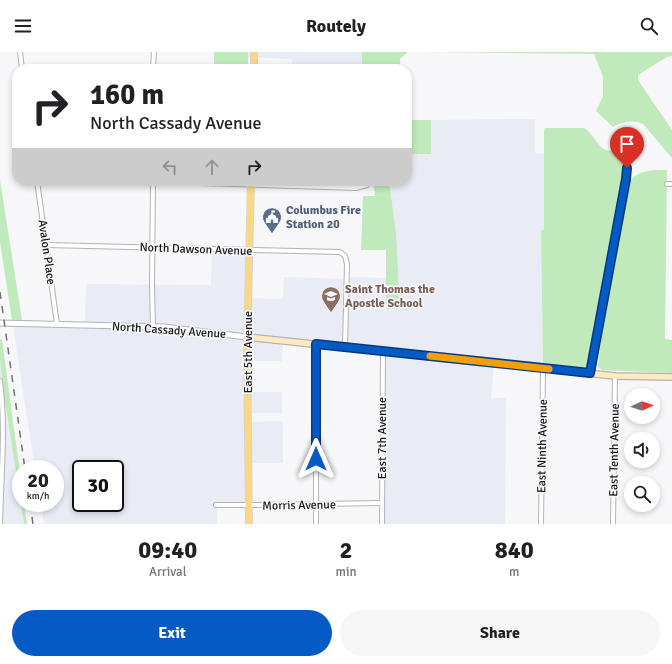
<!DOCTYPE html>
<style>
:root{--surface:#fff;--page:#f6f6f6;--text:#202124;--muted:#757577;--accent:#055ac3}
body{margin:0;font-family:Signika,sans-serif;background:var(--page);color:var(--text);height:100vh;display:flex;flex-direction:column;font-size:15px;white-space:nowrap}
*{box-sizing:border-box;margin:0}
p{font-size:13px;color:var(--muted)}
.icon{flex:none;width:22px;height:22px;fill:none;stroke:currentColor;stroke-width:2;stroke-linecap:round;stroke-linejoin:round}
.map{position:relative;height:472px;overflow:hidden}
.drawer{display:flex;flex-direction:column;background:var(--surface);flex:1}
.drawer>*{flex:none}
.guide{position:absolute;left:12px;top:12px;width:400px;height:122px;border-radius:16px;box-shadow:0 2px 6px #0003;background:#fff;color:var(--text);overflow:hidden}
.needle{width:26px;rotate:87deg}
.fabs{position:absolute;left:624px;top:336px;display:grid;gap:8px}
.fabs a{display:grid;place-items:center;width:36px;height:36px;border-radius:50%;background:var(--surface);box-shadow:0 2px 6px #0003;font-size:20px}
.speed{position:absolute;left:12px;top:408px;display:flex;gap:8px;font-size:20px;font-weight:700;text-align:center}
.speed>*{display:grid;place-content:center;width:52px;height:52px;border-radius:50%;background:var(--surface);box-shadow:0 2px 6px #0003;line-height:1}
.speed small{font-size:10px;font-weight:400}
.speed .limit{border:2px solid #111;border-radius:6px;background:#fff;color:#111}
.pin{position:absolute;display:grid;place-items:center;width:34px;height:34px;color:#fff;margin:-41px -17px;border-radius:50% 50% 50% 0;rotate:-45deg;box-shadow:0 0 4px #0007}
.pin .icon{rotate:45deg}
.me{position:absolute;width:44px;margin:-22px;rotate:0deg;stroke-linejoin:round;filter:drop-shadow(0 0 3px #0008)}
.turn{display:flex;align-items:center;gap:14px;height:84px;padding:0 12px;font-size:18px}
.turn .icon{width:52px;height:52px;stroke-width:2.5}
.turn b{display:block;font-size:28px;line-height:34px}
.lanes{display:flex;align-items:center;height:38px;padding:0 12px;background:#0003;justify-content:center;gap:20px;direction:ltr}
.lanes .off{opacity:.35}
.eta{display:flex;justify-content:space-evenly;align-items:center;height:68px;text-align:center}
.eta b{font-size:24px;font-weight:700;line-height:28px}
.button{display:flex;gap:8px;margin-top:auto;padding:8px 12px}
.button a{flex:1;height:46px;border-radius:24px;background:var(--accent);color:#fff;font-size:16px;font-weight:700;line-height:46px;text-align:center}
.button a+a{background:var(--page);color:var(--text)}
header{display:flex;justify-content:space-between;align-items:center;height:52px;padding:0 12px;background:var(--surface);font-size:18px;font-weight:700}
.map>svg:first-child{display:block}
.built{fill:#e9ecf5;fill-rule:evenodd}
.green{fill:#c0eabb}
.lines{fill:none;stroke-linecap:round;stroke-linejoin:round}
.minor-casing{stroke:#b3b3b5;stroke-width:6}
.tertiary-casing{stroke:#b3b3b5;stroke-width:7}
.secondary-casing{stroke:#b3b3b5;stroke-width:8}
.primary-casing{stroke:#d5d5d5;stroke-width:8}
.minor{stroke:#fff;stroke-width:4}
.tertiary{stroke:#fff;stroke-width:5}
.secondary{stroke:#feebc1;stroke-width:5.5}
.primary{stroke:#fcd783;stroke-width:6}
.rail{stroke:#727273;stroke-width:1.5;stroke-dasharray:7 7;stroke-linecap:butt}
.route-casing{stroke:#033a7f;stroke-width:10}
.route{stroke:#055ac3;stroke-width:7}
.slow{stroke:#f59e0b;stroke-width:7}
.labels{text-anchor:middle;stroke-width:3.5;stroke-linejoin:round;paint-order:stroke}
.service-label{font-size:12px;font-weight:bold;fill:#4e5e75;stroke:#f7f7f9;text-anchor:start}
.street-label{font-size:12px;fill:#151516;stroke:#f7f7f9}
.education-label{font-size:12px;font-weight:bold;fill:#785e54;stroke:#f7f7f9;text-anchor:start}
</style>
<header><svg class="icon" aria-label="menu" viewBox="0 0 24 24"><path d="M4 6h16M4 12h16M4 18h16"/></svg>Routely<svg class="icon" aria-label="search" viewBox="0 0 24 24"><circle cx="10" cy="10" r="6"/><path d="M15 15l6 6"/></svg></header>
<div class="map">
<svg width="672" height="472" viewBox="0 0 672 472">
<rect width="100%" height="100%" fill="#f7f7f9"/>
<g class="built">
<path d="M248 0H362V17H292V7L248 5Z"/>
<path d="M504 67H535V101L544 102V179H541L543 316 494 311 491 346H506L505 472H383L384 300 283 288 282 309H248L249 340H282V361H249V370L283 369V411H249V453H217V472H44L41 451H55V417H35L12 268 85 270 86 232 211 233 212 197 250 198 248 246 283 247 284 225 347 227 351 225 386 226V257H400L396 180 389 129H407V102L431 101V68ZM81 417H115V451H81Z"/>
<path d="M0 307 3 336 24 472H0Z"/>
</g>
<g class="green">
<rect x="214" y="0" width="34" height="17"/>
<path d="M362 0H408L400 7V17H362Z"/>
<path d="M424 0H672V4L667 5 638 23V28L672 78V106L643 72C633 67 622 70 613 75L596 59 603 44V25L594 2Z"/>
<rect x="407" y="68" width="24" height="34"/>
<path d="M545 76H584C591 80 595 88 601 95 605 99 610 98 616 101 624 104 625 116 625 123L590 313 587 316 543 313 541 178H544V78Z"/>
<path d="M654 118H667L665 287 672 288V321L602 318 598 315 602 278 629 130C636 121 642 120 654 118Z"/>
<path d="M0 128 22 268H12L0 190Z"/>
<path d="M373 129H389L396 180 400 257H386V198H361L363 144H375Z"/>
<path d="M0 287 2 288 21 428V451H24L27 472H24L3 336 0 307Z"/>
</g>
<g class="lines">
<g class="minor-casing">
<g id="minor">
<path d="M20 0 22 17"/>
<path d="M153 17 154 0"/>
<path d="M37 129 57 272"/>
<path d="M138 129 356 136 367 133 370 129"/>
<path d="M153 129 152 233 153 275"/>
<path d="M667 132H672"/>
<path d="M46 193 340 200 345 204 347 212 345 295"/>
<path d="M316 292V472"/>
<path d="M590 321 626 127C627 112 626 108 617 96"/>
<path d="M0 329C6 374 1 426 0 472"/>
<path d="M216 453H257L381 451"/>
<path d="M382 472 383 299"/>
<path d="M541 472 543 317"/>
<path d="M613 472 615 324"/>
</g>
</g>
<g class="tertiary-casing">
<path id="tertiary" d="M0 271 164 275 247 285"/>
</g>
<g class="secondary-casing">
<path id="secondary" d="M247 285 577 320 615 324 672 325"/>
</g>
<g class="primary-casing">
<g id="primary">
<path d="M254 17V0"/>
<path d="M249 472 247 294 251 129"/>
</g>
</g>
<use href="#minor" class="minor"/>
<use href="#tertiary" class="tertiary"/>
<use href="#secondary" class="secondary"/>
<use href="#primary" class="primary"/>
<g class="rail">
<path d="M0 240 25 417"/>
<path d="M30 451 33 472"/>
</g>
</g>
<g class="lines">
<g class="route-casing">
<path id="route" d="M316 407V292L590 321 626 127 627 116"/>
</g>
<use href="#route" class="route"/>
<path class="slow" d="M430 304 549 317"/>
</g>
<defs>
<g id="civic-pin" transform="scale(1)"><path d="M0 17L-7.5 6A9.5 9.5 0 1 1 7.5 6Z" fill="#5c6f8a" stroke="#f7f7f9"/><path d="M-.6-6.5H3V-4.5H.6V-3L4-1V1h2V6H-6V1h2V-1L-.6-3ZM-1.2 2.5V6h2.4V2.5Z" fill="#fff"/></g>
<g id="school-pin" transform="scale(1)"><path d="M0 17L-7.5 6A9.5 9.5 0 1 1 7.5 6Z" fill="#8d6e63" stroke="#f7f7f9"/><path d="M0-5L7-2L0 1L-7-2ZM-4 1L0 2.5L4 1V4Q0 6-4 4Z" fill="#fff"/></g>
</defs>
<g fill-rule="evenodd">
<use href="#civic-pin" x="272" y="165"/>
<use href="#school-pin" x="331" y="244"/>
</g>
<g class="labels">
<g class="service-label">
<text x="286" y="162">Columbus Fire<tspan x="286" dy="14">Station 20</tspan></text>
</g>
<g class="street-label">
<text transform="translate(196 197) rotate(2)" y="4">North Dawson Avenue</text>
<text transform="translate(47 200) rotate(82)" y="4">Avalon Place</text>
<text transform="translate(169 278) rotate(4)" y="4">North Cassady Avenue</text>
<text transform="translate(248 300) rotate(-90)" y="4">East 5th Avenue</text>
<text transform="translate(382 386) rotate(-90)" y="4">East 7th Avenue</text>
<text transform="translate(542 394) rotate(-89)" y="4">East Ninth Avenue</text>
<text transform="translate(614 398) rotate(-89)" y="4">East Tenth Avenue</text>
<text transform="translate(299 453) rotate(-1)" y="4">Morris Avenue</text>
</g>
<g class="education-label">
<text x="345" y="241">Saint Thomas the<tspan x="345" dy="14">Apostle School</tspan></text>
</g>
</g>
</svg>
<div class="fabs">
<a><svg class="needle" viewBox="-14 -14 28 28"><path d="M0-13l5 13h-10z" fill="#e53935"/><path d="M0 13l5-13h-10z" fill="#757577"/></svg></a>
<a><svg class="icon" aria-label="sound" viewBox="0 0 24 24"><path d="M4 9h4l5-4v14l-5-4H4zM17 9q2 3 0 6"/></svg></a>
<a><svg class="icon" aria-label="search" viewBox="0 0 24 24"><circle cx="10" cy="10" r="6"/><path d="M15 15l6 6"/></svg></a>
</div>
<div class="speed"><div>20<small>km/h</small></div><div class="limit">30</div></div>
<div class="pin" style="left:627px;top:116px;background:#d93025"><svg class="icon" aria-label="arrive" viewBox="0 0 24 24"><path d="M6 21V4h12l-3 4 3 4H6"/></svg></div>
<svg class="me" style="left:316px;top:407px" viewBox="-20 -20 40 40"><path d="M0-17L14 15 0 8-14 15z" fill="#055ac3" stroke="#fff" stroke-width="4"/></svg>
<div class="guide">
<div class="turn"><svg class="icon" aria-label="right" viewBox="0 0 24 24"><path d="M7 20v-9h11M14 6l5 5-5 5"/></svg><div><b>160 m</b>North Cassady Avenue</div></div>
<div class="lanes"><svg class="icon off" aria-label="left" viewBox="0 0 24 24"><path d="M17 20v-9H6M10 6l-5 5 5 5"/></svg><svg class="icon off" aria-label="ahead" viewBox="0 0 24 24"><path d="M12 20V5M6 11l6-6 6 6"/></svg><svg class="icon" aria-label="right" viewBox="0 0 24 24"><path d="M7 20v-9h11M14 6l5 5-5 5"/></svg></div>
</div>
</div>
<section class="drawer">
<div class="eta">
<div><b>09:40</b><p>Arrival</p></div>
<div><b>2</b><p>min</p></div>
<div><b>840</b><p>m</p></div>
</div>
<div class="button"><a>Exit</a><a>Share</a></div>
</section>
